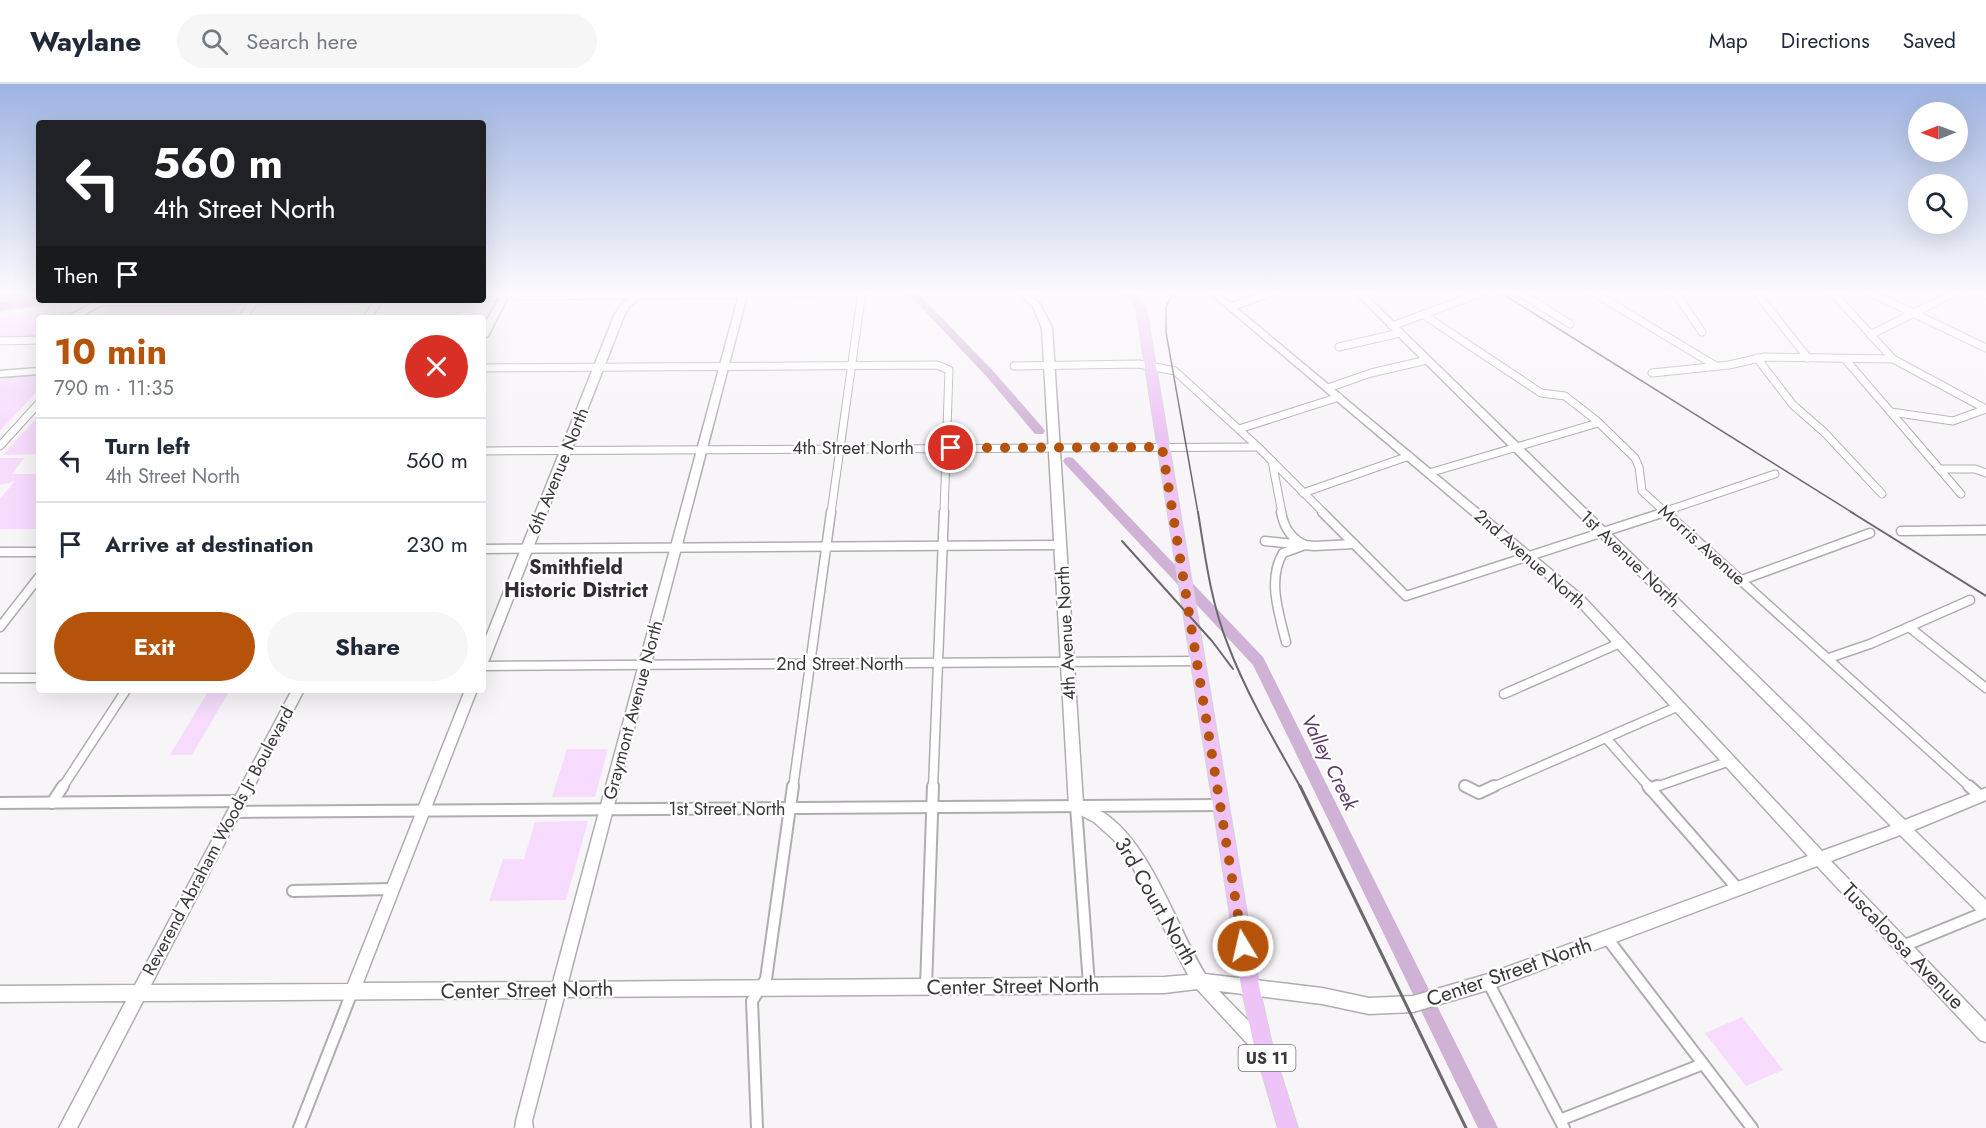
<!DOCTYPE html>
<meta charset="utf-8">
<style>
:root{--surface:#fff;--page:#f6f6f7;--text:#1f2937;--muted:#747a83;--line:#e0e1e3;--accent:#b45309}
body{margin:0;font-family:Jost,sans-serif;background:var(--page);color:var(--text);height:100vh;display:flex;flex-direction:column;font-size:22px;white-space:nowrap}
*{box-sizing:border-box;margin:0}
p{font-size:20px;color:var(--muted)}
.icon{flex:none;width:33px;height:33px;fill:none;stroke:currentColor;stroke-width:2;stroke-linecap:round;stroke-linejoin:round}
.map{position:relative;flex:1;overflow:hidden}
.sheet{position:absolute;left:36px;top:231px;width:450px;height:378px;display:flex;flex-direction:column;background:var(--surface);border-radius:6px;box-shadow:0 6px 24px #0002}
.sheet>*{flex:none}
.banner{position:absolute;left:36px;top:36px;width:450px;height:183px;border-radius:6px;box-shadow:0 6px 24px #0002;background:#202124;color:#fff;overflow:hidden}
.needle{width:39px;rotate:269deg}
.tools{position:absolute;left:1908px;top:18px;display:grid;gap:12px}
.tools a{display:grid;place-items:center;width:60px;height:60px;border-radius:50%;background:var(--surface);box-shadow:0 6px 24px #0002;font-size:30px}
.pin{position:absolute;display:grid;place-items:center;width:51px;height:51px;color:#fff;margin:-26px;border:3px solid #fff;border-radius:50%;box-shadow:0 2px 6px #0007}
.me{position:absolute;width:66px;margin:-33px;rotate:351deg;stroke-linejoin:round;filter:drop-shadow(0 0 4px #0008)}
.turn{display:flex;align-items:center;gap:21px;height:126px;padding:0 18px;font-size:27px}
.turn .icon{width:78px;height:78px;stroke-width:2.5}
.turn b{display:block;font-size:42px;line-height:51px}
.then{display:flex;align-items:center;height:57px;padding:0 18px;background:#0003;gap:12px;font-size:22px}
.round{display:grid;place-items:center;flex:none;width:63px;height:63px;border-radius:32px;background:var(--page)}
.head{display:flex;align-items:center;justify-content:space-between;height:102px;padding:0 18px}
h1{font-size:36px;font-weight:700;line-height:45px;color:var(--accent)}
.primary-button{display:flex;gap:12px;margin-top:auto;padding:12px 18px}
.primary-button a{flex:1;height:69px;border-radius:36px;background:var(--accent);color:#fff;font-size:24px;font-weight:700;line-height:69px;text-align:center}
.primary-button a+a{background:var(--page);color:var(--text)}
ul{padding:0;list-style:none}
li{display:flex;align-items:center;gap:18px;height:84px;padding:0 18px;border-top:2px solid var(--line)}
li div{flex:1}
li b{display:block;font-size:22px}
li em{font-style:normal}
header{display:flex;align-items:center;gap:36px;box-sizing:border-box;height:84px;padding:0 30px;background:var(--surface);border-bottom:2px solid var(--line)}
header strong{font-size:28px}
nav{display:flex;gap:33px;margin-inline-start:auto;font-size:21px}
.search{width:420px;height:54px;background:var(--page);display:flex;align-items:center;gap:15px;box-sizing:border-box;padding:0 21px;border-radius:33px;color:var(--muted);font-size:22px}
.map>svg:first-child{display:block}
.green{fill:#f6dbfc}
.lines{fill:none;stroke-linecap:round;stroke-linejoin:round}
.river{fill:#d0b2d6;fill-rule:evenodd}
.street-far2-casing{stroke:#b0adb1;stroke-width:9}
.street-far1-casing{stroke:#b0adb1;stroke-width:11}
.street-casing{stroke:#b0adb1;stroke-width:14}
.secondary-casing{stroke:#b0adb1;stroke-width:3}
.primary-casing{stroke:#d4d3d4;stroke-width:2}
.highway-casing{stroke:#d4d3d4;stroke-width:4}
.street-far2{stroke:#fff;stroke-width:7}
.street-far1{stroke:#fff;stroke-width:8}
.street{stroke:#fff;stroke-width:10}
.secondary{fill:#fff;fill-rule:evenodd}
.primary{fill:#eec3f7;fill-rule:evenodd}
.highway{fill:#e39bf2;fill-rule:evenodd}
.rail-far2{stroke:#6b6a6b;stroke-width:1.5}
.rail-far1{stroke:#6b6a6b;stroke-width:2}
.rail{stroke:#6b6a6b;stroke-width:3}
.route{stroke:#b45309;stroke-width:10;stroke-dasharray:0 18}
.labels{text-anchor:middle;stroke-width:4.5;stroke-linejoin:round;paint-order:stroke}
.shield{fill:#fff;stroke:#757475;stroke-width:1.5}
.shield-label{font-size:16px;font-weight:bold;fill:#3a393a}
.street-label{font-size:18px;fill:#3a393a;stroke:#fff}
.neighbourhood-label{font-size:20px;font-weight:bold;fill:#312e31;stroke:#fff}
.water-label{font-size:20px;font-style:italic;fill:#603868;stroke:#fff}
.near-street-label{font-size:21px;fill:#3a393a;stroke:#fff}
</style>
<header>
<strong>Waylane</strong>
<div class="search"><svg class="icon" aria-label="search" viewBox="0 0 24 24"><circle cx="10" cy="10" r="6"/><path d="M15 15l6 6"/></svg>Search here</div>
<nav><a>Map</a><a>Directions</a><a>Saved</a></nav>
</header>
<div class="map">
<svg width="1986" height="1044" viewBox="0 0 1986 1044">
<rect width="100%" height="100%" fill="#f8f5f9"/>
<g class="green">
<path d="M242 221 232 234H98L112 222Z"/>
<path d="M77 227 69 234H39V254L0 255V233Z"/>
<path d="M39 289V305L0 347V297L14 290Z"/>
<path d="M39 331V370L3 371Z"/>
<path d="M0 374H24L12 390H39V445H0V415L15 397 0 401Z"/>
<path d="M209 606H230L192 671H170Z"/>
<path d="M567 665H608L595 713H552Z"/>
<path d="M588 737 566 816 489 817 503 775H524L535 738Z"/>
<path d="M1742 933 1783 986 1746 1002 1705 949Z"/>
</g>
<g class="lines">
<g class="river">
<path d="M906 207H916L995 289 1043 344 1045 347 1043 350H1035L987 293Z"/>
<path d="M1069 373 1073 374 1263 573 1498 1044H1478L1253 581 1065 380 1063 377 1065 374Z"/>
</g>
<g class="street-far2-casing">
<g id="street-far2">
<path d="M509 207 516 212 862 209"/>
<path d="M1517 207 1570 240"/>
<path d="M1591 207 1716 282"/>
<path d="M1674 207 1702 248"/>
<path d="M1755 207 1808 274"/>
<path d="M1831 207 1893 275 1986 325"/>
<path d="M1867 207 1986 264"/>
<path d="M1977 207 1986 211"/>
<path d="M483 214 493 213 505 207"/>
<path d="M1231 223 1275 207"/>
<path d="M1424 231 1541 309 1565 312 1597 337 1635 374 1639 383 1642 407 1666 429"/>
<path d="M72 234 100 218 359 216"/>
<path d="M242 234 255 217"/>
<path d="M367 234 379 216"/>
<path d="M1392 242 1486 207"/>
<path d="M1870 251 1958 207"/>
<path d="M0 257 39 256"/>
<path d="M1339 263 1400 249"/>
<path d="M1757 274 1793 321 1824 348 1882 410"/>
<path d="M1845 275 1961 410"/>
<path d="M1014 282 1139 280 1175 287 1258 363 1324 429"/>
<path d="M483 284 937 281 949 286 944 429"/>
<path d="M1652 289 1729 281 1764 273 1893 275"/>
<path d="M1328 304 1371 289 1427 276"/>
<path d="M1891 328 1953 337 1986 325"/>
<path d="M1239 345 1339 313"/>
<path d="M0 362 39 319"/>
<path d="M483 367 1258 363"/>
<path d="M1272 377 1282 429"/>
<path d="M1940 385H1975L1986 389"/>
<path d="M1429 389 1598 339"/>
<path d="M1303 409 1409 372"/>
<path d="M831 429 862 207"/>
<path d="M1660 429 1775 390"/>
</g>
</g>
<g class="street-far1-casing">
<g id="street-far1">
<path d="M1281 428C1284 443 1290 454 1305 461L1283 469C1267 495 1279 530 1286 558"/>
<path d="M1322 428 1406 512 1665 428"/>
<path d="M1665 428 1971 704"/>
<path d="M1901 447 1986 446"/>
<path d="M1265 457 1314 462 1354 460"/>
<path d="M483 465 1060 461"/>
<path d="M0 468H39"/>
<path d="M1742 496 1870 449"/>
<path d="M0 543 39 493"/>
<path d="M1909 543 1986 604"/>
<path d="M1829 574 1870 560 1970 516"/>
<path d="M483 582 1197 577"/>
<path d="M0 594H39"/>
<path d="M1504 610 1620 559"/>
<path d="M1606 654 1650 704"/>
<path d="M1464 702 1468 704"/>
<path d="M62 704 126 606"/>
<path d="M793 704 831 428"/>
<path d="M933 704 944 428"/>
<path d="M1491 704 1679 622"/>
<path d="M1653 704 1730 677"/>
</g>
</g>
<g class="street-casing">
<g id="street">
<path d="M1465 702 1479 709 1494 702"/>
<path d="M1648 702 1738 805"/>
<path d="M1969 702 1980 712"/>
<path d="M1650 705 1657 702"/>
<path d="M0 719 239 717"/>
<path d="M52 719 63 702"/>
<path d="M1076 722 1089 901"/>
<path d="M234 728 1221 721"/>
<path d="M293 807 393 805"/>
<path d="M1607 854 1752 1044"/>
<path d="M1903 862 1986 828"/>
<path d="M1488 898 1564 1044"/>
<path d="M926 903 933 702"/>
<path d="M1560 1036 1703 980"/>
<path d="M299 1044 352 908"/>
<path d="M757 1044 752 917 766 895 793 702"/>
</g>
</g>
<g class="secondary-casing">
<g id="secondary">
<path d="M503 207H511L488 252 483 255V243Z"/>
<path d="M639 207H648L630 222 624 232 489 576 487 579 483 581V560L614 232 623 218Z"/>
<path d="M740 207H748L568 898 1164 893 1188 891 1130 778 1114 756 1094 738 1071 726 1069 722 1042 244 1033 223 1016 207H1025L1040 220 1052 244 1083 719C1090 722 1097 725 1104 729 1151 760 1176 842 1205 890L1322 904 1369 914 1413 912 1488 890 1808 772 1576 519 1207 207H1216L1584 513 1822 767 1891 742 1353 207H1362L1905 736 1986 704V716L1914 746 1986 816V833L1981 831 1900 751 1831 777 1986 938V958L1980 956 1817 782 1488 906 1413 928 1369 930 1322 920 1219 907 1269 958 1271 964 1269 970 1263 972 1257 970 1197 905 1164 909 564 913 532 1037 533 1044H515L516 1037 548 914 143 917 77 1044H59L126 917 0 918V902L135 901 292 606H304L151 901 348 900 465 606H477L363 899 553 898Z"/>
<path d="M39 284V290L0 293V287Z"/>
</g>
</g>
<g class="primary-casing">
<path id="primary" d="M1122 207H1132L1146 223 1259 902 1273 965 1298 1044H1278L1255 965 1241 902 1136 224Z"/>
</g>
<g class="highway-casing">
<g id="highway">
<path d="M6 207H25L23 210 0 216V208Z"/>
<path d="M39 213V216H49L43 220 0 226V218Z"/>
</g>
</g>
<use href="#street-far2" class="street-far2"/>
<use href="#street-far1" class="street-far1"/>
<use href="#street" class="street"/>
<use href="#secondary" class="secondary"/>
<use href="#primary" class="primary"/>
<use href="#highway" class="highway"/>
<g class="rail-far2">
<path d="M1174 207 1166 223V248L1198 429"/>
<path d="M1498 207 1853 429"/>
</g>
<g class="rail-far1">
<path d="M1198 428C1205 472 1211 519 1228 561 1247 611 1275 658 1301 704"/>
<path d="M1851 428 1986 512"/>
<path d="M1122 457 1212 557 1233 585"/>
</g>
<path class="rail" d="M1300 702 1466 1044"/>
</g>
<linearGradient id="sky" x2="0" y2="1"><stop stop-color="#9eb3e1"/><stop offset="0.59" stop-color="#fcfafc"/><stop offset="1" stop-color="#fcfafc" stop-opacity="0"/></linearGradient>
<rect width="1986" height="353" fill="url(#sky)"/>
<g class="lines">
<path class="route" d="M951 364 1162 363 1243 862"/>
</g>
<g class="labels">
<rect class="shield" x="1238.5" y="961" width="57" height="26" rx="4.5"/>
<g class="shield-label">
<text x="1267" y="980">US 11</text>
</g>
<g class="street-label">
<text x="853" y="370">4th Street North</text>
<text transform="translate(558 387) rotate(-68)" y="6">6th Avenue North</text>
<text transform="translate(1702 461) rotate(42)" y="6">Morris Avenue</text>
<text transform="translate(1530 475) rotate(41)" y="6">2nd Avenue North</text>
<text transform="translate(1630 475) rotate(44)" y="6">1st Avenue North</text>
<text transform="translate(1066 549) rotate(-93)" y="6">4th Avenue North</text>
<text x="840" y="586">2nd Street North</text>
<text transform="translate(633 626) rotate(-75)" y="6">Graymont Avenue North</text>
<text x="727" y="731">1st Street North</text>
<text transform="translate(218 757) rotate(-62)" y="6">Reverend Abraham Woods Jr Boulevard</text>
</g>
<g class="neighbourhood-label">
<text x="576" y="490">Smithfield<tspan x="576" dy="23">Historic District</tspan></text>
</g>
<g class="water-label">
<text transform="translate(1330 678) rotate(64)" y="7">Valley Creek</text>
</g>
<g class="near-street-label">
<text transform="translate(1156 817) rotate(60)" y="7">3rd Court North</text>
<text transform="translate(1903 862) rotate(46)" y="7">Tuscaloosa Avenue</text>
<text transform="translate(1509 888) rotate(-19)" y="7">Center Street North</text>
<text transform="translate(1013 902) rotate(-1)" y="7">Center Street North</text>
<text transform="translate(527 906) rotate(-1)" y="7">Center Street North</text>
</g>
</g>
</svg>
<div class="tools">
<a><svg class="needle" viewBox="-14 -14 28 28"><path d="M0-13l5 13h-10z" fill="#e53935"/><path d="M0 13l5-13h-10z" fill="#747a83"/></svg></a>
<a><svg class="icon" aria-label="search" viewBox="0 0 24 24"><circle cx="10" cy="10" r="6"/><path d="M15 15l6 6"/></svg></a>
</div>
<div class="pin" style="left:951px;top:364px;background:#d93025"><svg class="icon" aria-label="arrive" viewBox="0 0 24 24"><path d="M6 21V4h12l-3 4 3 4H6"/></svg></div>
<svg class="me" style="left:1243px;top:862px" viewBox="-20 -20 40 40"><circle r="17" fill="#b45309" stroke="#fff" stroke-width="3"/><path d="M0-11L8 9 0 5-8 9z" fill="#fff"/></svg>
<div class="banner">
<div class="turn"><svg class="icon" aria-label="left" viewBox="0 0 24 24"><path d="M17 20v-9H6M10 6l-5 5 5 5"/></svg><div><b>560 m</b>4th Street North</div></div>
<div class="then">Then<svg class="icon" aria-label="arrive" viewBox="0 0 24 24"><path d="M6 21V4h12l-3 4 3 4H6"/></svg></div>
</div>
<section class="sheet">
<div class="head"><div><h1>10 min</h1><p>790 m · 11:35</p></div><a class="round" style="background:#d93025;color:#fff"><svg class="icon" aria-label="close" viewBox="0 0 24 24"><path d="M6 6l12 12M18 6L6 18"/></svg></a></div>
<ul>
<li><svg class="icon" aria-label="left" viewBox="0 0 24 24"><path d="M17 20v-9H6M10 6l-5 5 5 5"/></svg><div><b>Turn left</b><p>4th Street North</p></div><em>560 m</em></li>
<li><svg class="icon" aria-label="arrive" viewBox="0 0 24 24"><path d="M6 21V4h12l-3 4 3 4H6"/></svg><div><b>Arrive at destination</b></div><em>230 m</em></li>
</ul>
<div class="primary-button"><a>Exit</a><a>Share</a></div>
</section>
</div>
